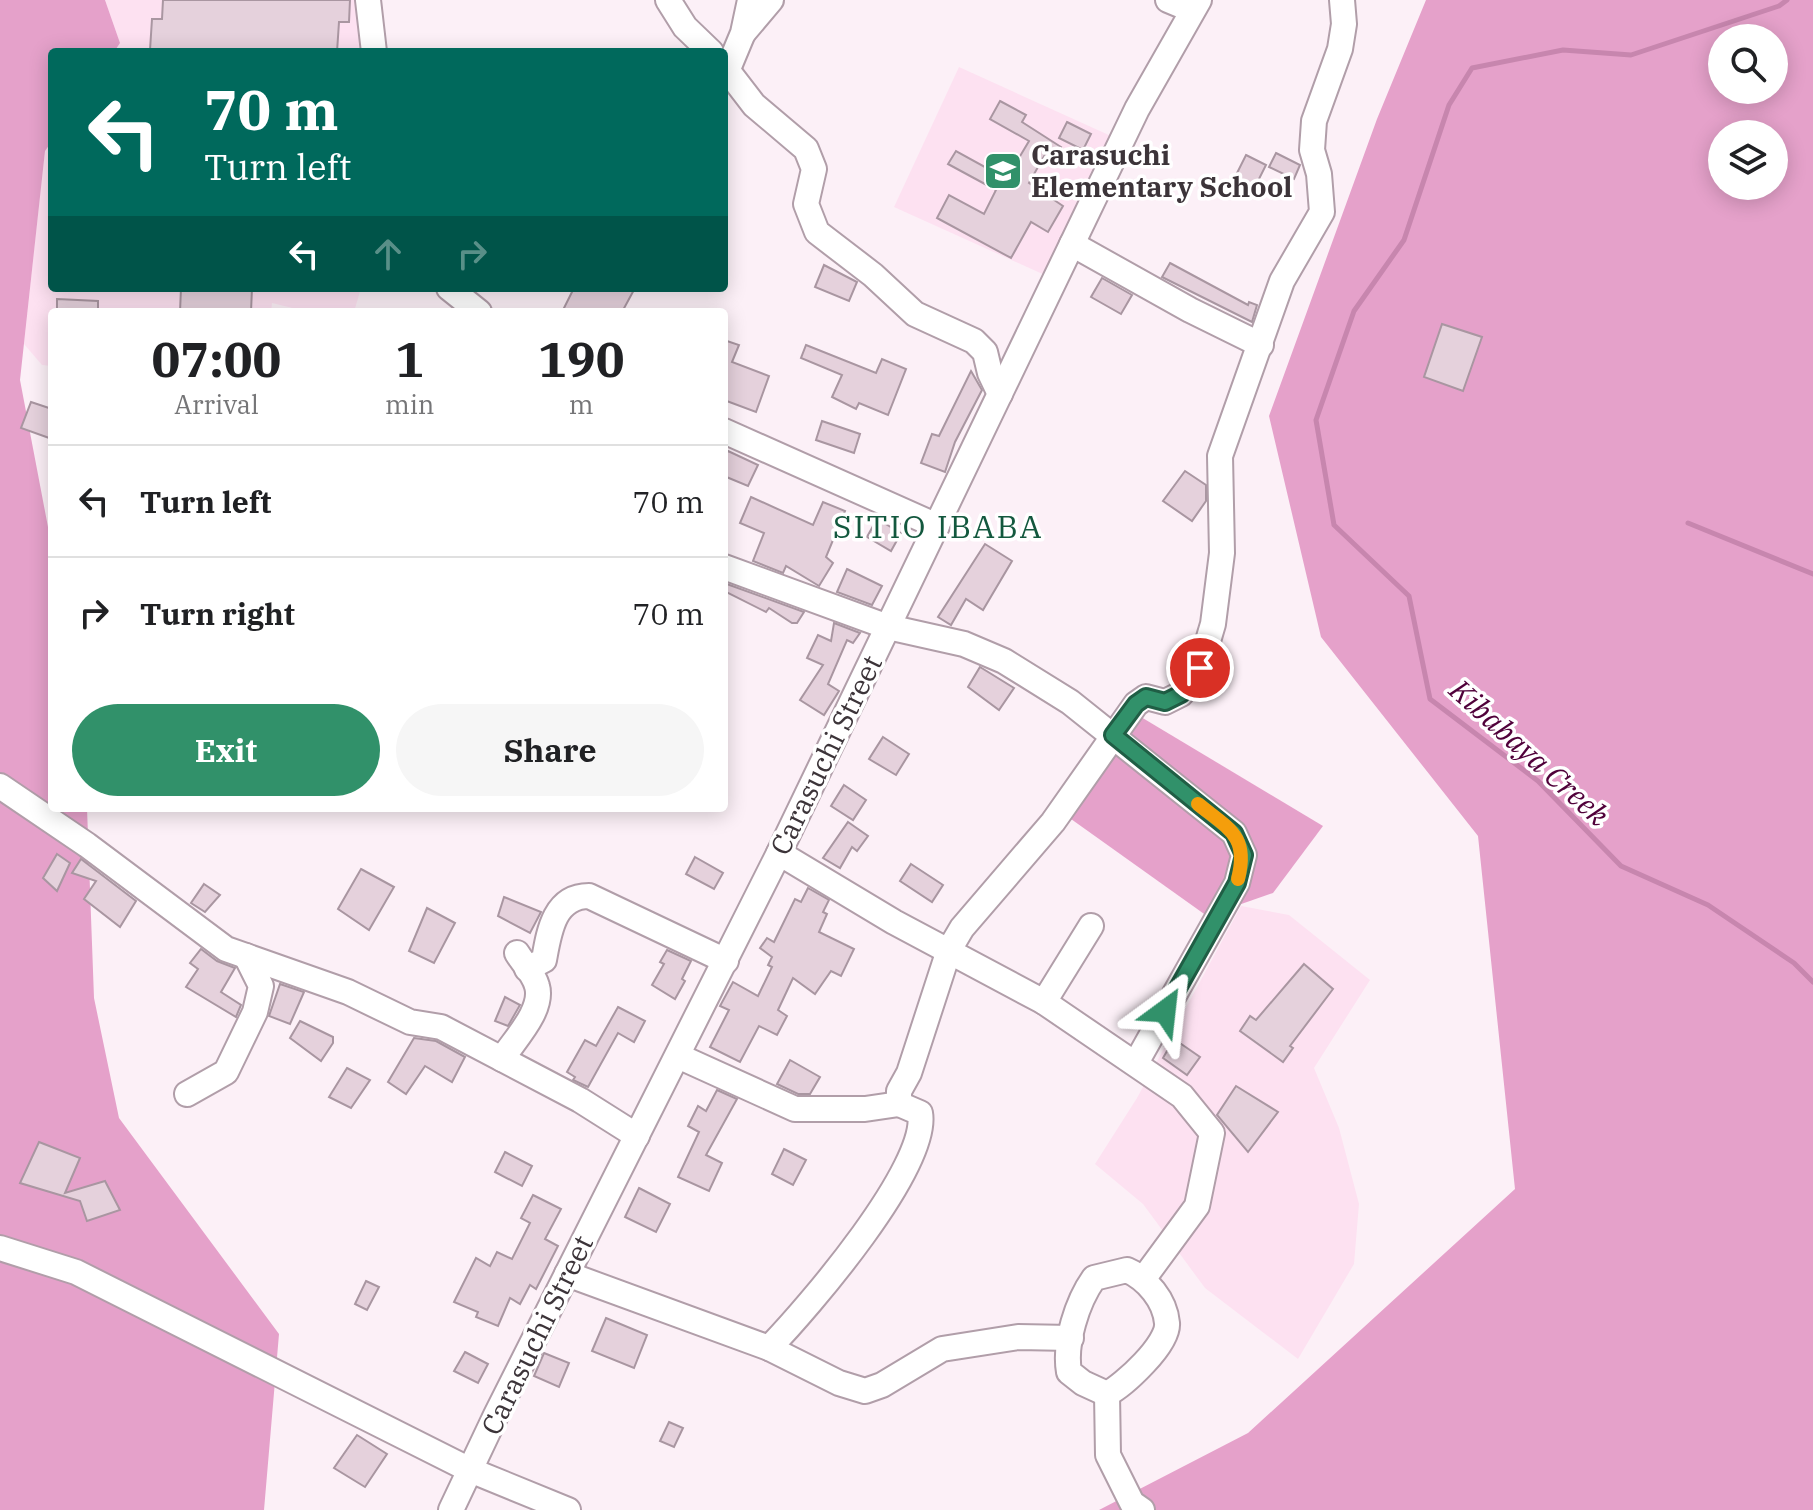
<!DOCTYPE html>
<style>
:root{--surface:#fff;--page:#f6f6f6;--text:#202124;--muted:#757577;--line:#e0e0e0;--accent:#31916a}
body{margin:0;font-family:"IBM Plex Serif",serif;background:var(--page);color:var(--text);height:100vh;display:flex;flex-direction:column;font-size:30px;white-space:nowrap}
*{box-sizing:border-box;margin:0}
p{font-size:26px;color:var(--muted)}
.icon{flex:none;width:44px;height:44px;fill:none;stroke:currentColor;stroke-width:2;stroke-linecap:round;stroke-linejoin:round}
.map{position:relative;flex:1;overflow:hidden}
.panel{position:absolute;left:48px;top:308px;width:680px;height:504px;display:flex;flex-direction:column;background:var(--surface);border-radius:8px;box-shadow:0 4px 20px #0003}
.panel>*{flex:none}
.banner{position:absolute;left:48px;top:48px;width:680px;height:244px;border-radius:8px;box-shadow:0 4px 20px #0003;background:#00695c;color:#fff;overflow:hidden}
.fabs{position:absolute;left:1708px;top:24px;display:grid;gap:16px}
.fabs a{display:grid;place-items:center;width:80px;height:80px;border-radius:50%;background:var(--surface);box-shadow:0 4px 20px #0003;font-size:40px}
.pin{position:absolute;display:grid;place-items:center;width:68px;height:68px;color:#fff;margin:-34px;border:4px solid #fff;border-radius:50%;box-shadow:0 2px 8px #0007}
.me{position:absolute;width:88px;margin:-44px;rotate:30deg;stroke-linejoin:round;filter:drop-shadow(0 0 6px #0008)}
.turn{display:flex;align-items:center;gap:28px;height:168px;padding:0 24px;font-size:36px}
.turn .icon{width:104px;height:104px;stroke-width:2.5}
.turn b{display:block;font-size:56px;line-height:68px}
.lanes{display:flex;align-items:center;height:76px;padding:0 24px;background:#0003;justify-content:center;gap:40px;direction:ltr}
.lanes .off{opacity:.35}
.eta{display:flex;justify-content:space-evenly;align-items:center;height:136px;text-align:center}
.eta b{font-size:48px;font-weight:700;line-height:56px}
.cta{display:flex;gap:16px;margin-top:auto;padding:16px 24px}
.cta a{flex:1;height:92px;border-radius:48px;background:var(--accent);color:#fff;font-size:32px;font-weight:700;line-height:92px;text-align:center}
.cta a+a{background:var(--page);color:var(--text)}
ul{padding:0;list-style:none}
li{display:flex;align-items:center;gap:24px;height:112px;padding:0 24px;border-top:2px solid var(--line)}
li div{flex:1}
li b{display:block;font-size:30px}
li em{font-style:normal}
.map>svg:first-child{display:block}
.built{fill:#fde1f1}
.forest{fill:#e5a1ca;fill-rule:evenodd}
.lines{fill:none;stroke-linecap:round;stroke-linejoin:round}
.stream{stroke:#c786ae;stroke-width:5}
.building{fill:#e5d1dc;stroke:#a996a1;stroke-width:2}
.minor-casing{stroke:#b19ea9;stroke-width:28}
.minor{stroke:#fff;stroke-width:24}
.route-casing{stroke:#205e45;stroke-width:20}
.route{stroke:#31916a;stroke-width:14}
.slow{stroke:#f59e0b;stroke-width:14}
.labels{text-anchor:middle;stroke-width:7;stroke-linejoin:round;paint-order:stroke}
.poi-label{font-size:28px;font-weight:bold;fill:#3c3439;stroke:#fff;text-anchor:start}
.street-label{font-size:28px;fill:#3c3439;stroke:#fff}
.water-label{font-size:30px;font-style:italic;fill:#50003a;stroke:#fff}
.quarter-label{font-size:32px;letter-spacing:2px;fill:#13583e;stroke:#fff}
</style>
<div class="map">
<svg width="1813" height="1510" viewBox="0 0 1813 1510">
<rect width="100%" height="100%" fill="#fcf0f7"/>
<g class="built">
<path d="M105 0H357L362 52H114L120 43Z"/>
<path d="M959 67 1111 136 1047 276 894 207Z"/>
<path d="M52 141V288H361L354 312H309L272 303 271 312H52V366L42 365 24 344 45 150Z"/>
<path d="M1241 906 1289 915 1370 980 1314 1068 1339 1128 1359 1204 1354 1264 1298 1359 1205 1288 1143 1204 1095 1164 1137 1098Z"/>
</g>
<g class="forest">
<path d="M0 0H105L120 43 114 52H52V141L45 151 20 380 52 548V808H87L94 998 119 1118 279 1334 264 1510H0Z"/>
<path d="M1426 0H1813V1510H1099L1248 1433 1515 1189 1478 836 1321 637 1269 416 1377 119ZM1722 38H1774V90H1722ZM1722 134H1774V186H1722Z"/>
<path d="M1141 717 1323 826 1273 893 1207 916 1071 819Z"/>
</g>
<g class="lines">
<g class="stream">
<path d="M1787 0 1779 6 1631 55 1563 50 1472 68 1449 105 1404 240 1354 311 1316 420 1334 525 1409 596 1430 699 1538 781 1621 866 1708 905 1794 963 1813 982"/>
<path d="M1688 523 1813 574"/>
</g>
</g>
<g class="building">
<path d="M163 0H350L349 22H339L337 52 150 50 152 19H162Z"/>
<path d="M1000 101 1026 115 1022 122 1061 147 1056 156 1047 151 1029 183 1063 206 1048 232 1031 222 1011 258 937 218 949 195 984 214 996 190 948 164 956 151 1003 177 1006 171 1010 173 1029 141 990 119Z"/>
<path d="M1067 122 1091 134 1083 150 1059 138Z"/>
<path d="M1276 153 1300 165 1294 179 1269 167Z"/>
<path d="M1246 155 1266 165 1254 189 1234 179Z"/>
<path d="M1170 263 1248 305 1249 302 1257 305 1252 322 1162 277Z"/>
<path d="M824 265 857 282 849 301 815 287Z"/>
<path d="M1102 278 1132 295 1121 314 1091 297Z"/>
<path d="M181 288H252L251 312H180Z"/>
<path d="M574 288H635L622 312H562Z"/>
<path d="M57 299 98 301V312H57Z"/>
<path d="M1442 324 1482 337 1463 391 1424 377Z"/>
<path d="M724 340 739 345 732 362 769 376 756 412 724 400Z"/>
<path d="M806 345 876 373 882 359 906 369 888 415 859 403 856 409 832 397 842 375 801 358Z"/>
<path d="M971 371 982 390 955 442 945 472 921 463 932 434 939 436Z"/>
<path d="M31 402 52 409V439L21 428Z"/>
<path d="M822 421 860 434 854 453 816 440Z"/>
<path d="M728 451 758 465 748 486 724 476V458Z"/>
<path d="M1185 471 1206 485V501L1192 521 1163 501Z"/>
<path d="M751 497 813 525 823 502 845 511 826 557 833 563 819 586 786 566 783 573 753 561 764 533 740 523Z"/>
<path d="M877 519 901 533 891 551 867 537Z"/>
<path d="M985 544 1012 561 983 610 966 599 951 625 938 617Z"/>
<path d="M847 569 882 586 872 605 837 592Z"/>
<path d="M724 583 804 612 797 623H792L769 608 766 612 724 591Z"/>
<path d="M834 623 860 633 853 643 847 640 828 684 839 691 824 715 800 700 823 665 807 658 818 635 831 641Z"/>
<path d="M980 667 1014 688 999 710 968 687Z"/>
<path d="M883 737 909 754 896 775 869 759Z"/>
<path d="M844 785 866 800 853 820 831 806Z"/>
<path d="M848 822 868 836 857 851 852 847 840 868 823 858Z"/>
<path d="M57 854 70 863 57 891 43 878Z"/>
<path d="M695 857 723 873 714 889 686 874Z"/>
<path d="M81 859 136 901 120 927 84 899 96 881 72 873Z"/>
<path d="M911 864 943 885 932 902 900 881Z"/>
<path d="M361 869 394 887 369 930 338 909Z"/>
<path d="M204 884 220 895 205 912 191 903Z"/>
<path d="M808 888 829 900 823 912 827 914 819 932 854 949 841 976 831 971 815 994 793 978 778 1010 787 1016 777 1035 759 1026 740 1062 710 1047 729 1010 720 1006 733 982 758 996 772 967 768 965 772 957 760 948 767 938 774 942 795 899 801 902Z"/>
<path d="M504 897 541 912 530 933 498 916Z"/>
<path d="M427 908 455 923 434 963 409 951Z"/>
<path d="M201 949 217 961 235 968 221 992 241 1005 236 1017 186 987 198 969 190 963Z"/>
<path d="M667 950 691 961 682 979 685 981 675 999 652 985 664 964 660 962Z"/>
<path d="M1304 964 1333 989 1290 1046 1293 1048 1283 1062 1240 1031 1250 1016 1256 1020Z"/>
<path d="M280 984 304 992 290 1024 269 1016Z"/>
<path d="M505 997 520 1005 508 1026 495 1021Z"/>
<path d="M618 1007 645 1021 634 1042 618 1033 588 1087 573 1080 575 1077 567 1072 585 1040 596 1046Z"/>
<path d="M300 1021 333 1037V1043L321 1061 290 1038Z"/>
<path d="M414 1038 436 1041 465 1057 452 1082 425 1066 406 1094 388 1082Z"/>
<path d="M1174 1039 1200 1057 1187 1075 1163 1058Z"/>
<path d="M790 1060 820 1077 810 1094H798L777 1084Z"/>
<path d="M347 1068 370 1080 351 1108 329 1097Z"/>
<path d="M1236 1086 1278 1112 1248 1152 1217 1115Z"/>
<path d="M717 1090 737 1099 706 1155 722 1163 709 1191 678 1177 699 1132 688 1126 698 1106 706 1111Z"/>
<path d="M39 1142 80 1158 65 1193 105 1181 120 1210 87 1221 80 1201 20 1183Z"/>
<path d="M784 1149 806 1160 793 1185 772 1174Z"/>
<path d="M505 1152 532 1166 522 1186 495 1172Z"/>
<path d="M639 1188 670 1204 656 1232 625 1217Z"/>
<path d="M533 1195 561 1209 545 1239 558 1246 536 1289 530 1285 520 1304 510 1298 498 1326 476 1317 478 1312 454 1302 476 1258 490 1266 497 1252 512 1259 530 1223 521 1218Z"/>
<path d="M366 1281 379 1287 367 1310 355 1304Z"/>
<path d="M606 1318 647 1335 634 1368 592 1351Z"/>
<path d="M465 1352 488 1364 478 1383 454 1371Z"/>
<path d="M544 1353 569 1363 559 1387 534 1376Z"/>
<path d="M669 1422 683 1428 674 1447 660 1441Z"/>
<path d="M357 1435 387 1454 365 1487 334 1468Z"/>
</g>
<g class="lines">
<g class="minor-casing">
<g id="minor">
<path d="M368 0 374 52"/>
<path d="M668 0 685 27 711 52"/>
<path d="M1168 0 1192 10"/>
<path d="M744 32 771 0"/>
<path d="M724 66 754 105 806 149 814 169 806 204 817 232 873 275 915 314 974 341 985 352 990 373 1000 394"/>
<path d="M728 69 743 33 750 0"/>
<path d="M1072 244 1190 310 1261 345"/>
<path d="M449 288 479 312"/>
<path d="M724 431 937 526"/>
<path d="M724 567 888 627 964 644 1004 661 1070 702 1234 833 1244 855 1237 883 1136 1063"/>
<path d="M0 786 87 845 226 949 348 992 410 1022 441 1027 580 1100 637 1136"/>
<path d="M779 853 894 922 1044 1002 1182 1096 1212 1133 1197 1206 1144 1278"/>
<path d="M527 969 544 960C549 932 554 896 589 896L726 961"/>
<path d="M1044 1002 1091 926"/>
<path d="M678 1056 795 1109H865L899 1104"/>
<path d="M502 1059C514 1040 544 1010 537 986 534 974 523 963 517 953"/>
<path d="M187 1094 226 1072 255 1012 261 986 246 956"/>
<path d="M0 1248 76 1272 470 1470 568 1510"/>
<path d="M1127 1270C1147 1279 1165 1300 1167 1323 1169 1344 1124 1385 1107 1394L1083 1383 1069 1372C1064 1343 1077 1302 1094 1278Z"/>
<path d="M567 1274 769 1348 839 1383 865 1391 882 1385 942 1349 1018 1337 1071 1338"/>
<path d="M769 1348C808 1308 930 1166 920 1113L899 1104V1091L909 1073 949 950 962 928 1053 822 1136 704 1146 697 1165 702 1181 694 1200 668 1213 624 1222 553 1220 456 1282 281 1322 212 1319 174 1312 150 1314 121 1340 49 1344 24 1342 0"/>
<path d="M1107 1394 1108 1455 1132 1503 1142 1510"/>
<path d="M451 1510 496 1415 779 853 1137 109 1199 0"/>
</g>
</g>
<use href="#minor" class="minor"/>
</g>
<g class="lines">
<g class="route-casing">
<path id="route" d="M1165 1011 1237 883 1244 855 1234 833 1113 735 1136 704 1146 697 1165 702 1181 694 1200 668"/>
</g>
<use href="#route" class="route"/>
<path class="slow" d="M1198 804C1229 829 1249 836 1238 879"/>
</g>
<defs>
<g id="school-square" transform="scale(2)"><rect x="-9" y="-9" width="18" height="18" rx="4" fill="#31916a" stroke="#fff"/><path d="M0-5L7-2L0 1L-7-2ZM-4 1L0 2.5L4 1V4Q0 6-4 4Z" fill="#fff"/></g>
</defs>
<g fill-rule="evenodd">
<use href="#school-square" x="1003" y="171"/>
</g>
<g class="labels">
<g class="poi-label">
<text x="1031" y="165">Carasuchi<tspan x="1031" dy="32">Elementary School</tspan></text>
</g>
<g class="street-label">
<text transform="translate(826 755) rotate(-64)" y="10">Carasuchi Street</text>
<text transform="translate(537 1335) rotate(-64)" y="10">Carasuchi Street</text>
</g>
<g class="water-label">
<text transform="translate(1529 753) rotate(42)" y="10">Kibabaya Creek</text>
</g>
<g class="quarter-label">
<text x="938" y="538">SITIO IBABA</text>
</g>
</g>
</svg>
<div class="fabs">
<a><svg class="icon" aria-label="search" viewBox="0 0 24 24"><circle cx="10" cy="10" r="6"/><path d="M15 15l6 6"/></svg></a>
<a><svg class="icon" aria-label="layers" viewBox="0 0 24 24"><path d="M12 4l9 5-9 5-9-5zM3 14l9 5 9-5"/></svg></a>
</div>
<div class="pin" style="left:1200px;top:668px;background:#d93025"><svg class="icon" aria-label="arrive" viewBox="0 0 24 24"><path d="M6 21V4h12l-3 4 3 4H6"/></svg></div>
<svg class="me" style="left:1165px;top:1011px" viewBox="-20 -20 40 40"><path d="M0-17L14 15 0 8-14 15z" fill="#31916a" stroke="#fff" stroke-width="4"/></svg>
<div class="banner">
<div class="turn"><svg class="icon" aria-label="left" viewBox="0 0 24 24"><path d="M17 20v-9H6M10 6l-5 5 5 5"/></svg><div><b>70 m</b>Turn left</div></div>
<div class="lanes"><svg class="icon" aria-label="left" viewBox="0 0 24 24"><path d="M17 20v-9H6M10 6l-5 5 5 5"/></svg><svg class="icon off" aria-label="ahead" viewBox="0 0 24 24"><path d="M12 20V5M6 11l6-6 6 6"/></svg><svg class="icon off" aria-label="right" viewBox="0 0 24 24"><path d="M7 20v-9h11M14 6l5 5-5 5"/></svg></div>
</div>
<section class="panel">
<div class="eta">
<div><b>07:00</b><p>Arrival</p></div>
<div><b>1</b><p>min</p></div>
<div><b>190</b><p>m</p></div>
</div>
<ul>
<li><svg class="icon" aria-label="left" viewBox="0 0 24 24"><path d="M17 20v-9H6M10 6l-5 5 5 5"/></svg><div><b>Turn left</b></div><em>70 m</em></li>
<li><svg class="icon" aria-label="right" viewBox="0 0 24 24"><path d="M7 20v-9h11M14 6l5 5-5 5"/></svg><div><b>Turn right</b></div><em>70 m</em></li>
</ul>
<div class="cta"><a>Exit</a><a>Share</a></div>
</section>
</div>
